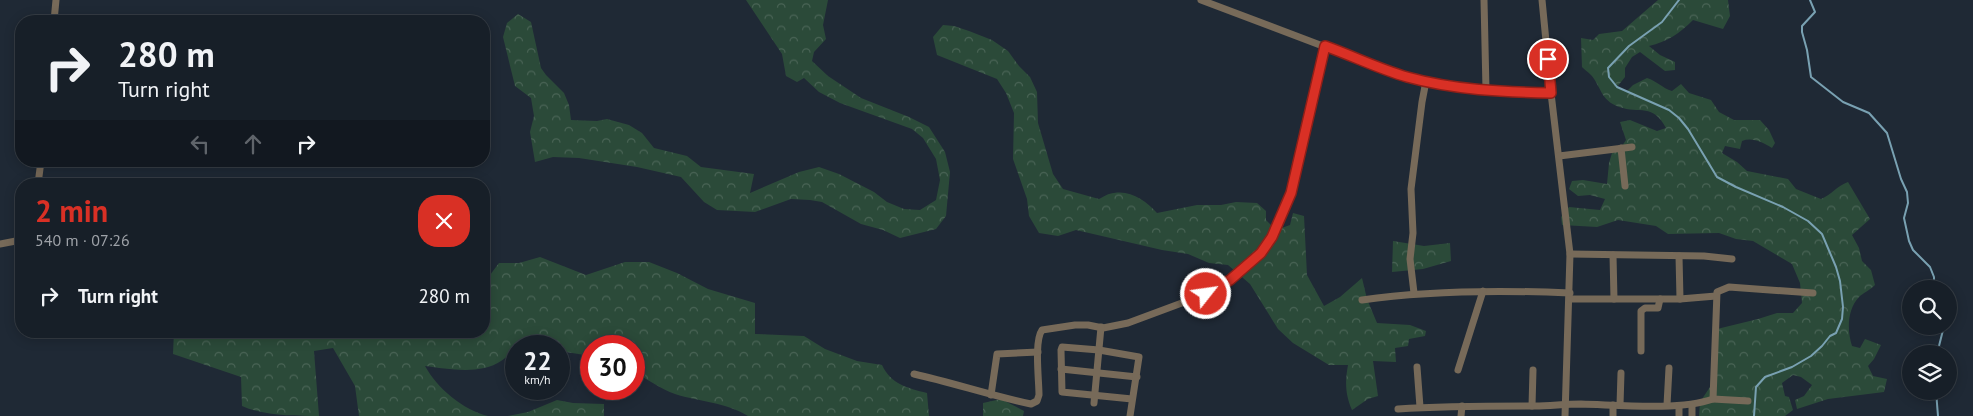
<!DOCTYPE html>
<meta charset="utf-8">
<style>
:root{--surface:#171f28;--page:#242c34;--text:#f1f3f6;--muted:#9ea2a8;--line:#363d45;--accent:#d93025}
body{margin:0;font-family:"PT Sans",sans-serif;background:var(--page);color:var(--text);height:100vh;display:flex;flex-direction:column;font-size:19px;white-space:nowrap}
*{box-sizing:border-box;margin:0}
p{font-size:16px;color:var(--muted)}
.icon{flex:none;width:28px;height:28px;fill:none;stroke:currentColor;stroke-width:2;stroke-linecap:round;stroke-linejoin:round}
.map{position:relative;flex:1;overflow:hidden}
.side{position:absolute;left:15px;top:178px;width:475px;height:160px;display:flex;flex-direction:column;background:var(--surface);border-radius:20px;box-shadow:0 2px 12px #0003,0 0 0 1px var(--line)}
.side>*{flex:none}
.top-card{position:absolute;left:15px;top:15px;width:475px;height:152px;border-radius:20px;box-shadow:0 2px 12px #0003,0 0 0 1px var(--line);background:#171f28;color:var(--text);overflow:hidden}
.controls{position:absolute;left:1902px;top:280px;display:grid;gap:10px}
.controls a{display:grid;place-items:center;width:55px;height:55px;border-radius:50%;background:var(--surface);box-shadow:0 2px 12px #0003,0 0 0 1px var(--line);font-size:25px}
.speed{position:absolute;left:505px;top:335px;display:flex;gap:10px;font-size:25px;font-weight:700;text-align:center}
.speed>*{display:grid;place-content:center;width:65px;height:65px;border-radius:50%;background:var(--surface);box-shadow:0 2px 12px #0003,0 0 0 1px var(--line);line-height:1}
.speed small{font-size:12px;font-weight:400}
.speed .limit{border:8px solid #d22;background:#fff;color:#111}
.pin{position:absolute;display:grid;place-items:center;width:42px;height:42px;color:#fff;margin:-21px;border:2px solid #fff;border-radius:50%;box-shadow:0 1px 5px #0007}
.me{position:absolute;width:55px;margin:-28px;rotate:60deg;stroke-linejoin:round;filter:drop-shadow(0 0 4px #0008)}
.turn{display:flex;align-items:center;gap:18px;height:105px;padding:0 20px;font-size:22px}
.turn .icon{width:65px;height:65px;stroke-width:2.5}
.turn b{display:block;font-size:35px;line-height:42px}
.lanes{display:flex;align-items:center;height:48px;padding:0 20px;background:#0003;justify-content:center;gap:25px;direction:ltr}
.lanes .off{opacity:.35}
.round{display:grid;place-items:center;flex:none;width:52px;height:52px;border-radius:20px;background:var(--page)}
.headline{display:flex;align-items:center;justify-content:space-between;height:85px;padding:0 20px}
h1{font-size:30px;font-weight:700;line-height:38px;color:var(--accent)}
ul{padding:0;list-style:none}
li{display:flex;align-items:center;gap:15px;height:65px;padding:0 20px}
li div{flex:1}
li b{display:block;font-size:19px}
li em{font-style:normal}
.map>svg:first-child{display:block}
.forest{fill:url(#forest-crowns)}
.lines{fill:none;stroke-linecap:round;stroke-linejoin:round}
.stream{stroke:#79a1b2;stroke-width:2}
.minor{stroke:#776a59;stroke-width:7}
.route-casing{stroke:#8d1f18;stroke-width:12}
.route{stroke:#d93025;stroke-width:9}
</style>
<div class="map">
<svg width="1973" height="416" viewBox="0 0 1973 416">
<defs>
<pattern id="forest-crowns" width="20" height="18" patternUnits="userSpaceOnUse" patternTransform="scale(1.25)"><rect width="20" height="18" fill="#2b4a39"/><path d="M2 6a3 3 0 1 1 6 0M12 15a3 3 0 1 1 6 0" fill="none" stroke="#4a6456"/></pattern>
</defs>
<rect width="100%" height="100%" fill="#1f2935"/>
<g class="forest">
<path d="M746 0H828L823 25 826 39 814 52 812 61 828 76 861 98 909 117 929 127 945 152 950 172 946 216 936 229 900 238 883 230 861 224 822 202 810 200 791 199 755 212 717 210 704 202 681 177 637 167 579 158 553 157 535 162 530 132 534 116 531 98 515 86 503 37 507 23 518 14 531 22 541 68 546 75 564 93 569 105 571 120 597 121 607 119 629 125 642 133 654 148 687 156 701 167 754 174 750 193 799 172 819 167 839 174 874 192 887 202 904 209 920 210 936 200 940 180 936 159 923 138 912 129 840 103 819 92 804 78 797 82 786 76 782 54Z"/>
<path d="M1658 0H1728L1730 16 1723 29 1693 20C1680 33 1667 42 1649 46L1660 55 1675 62V70L1665 71 1640 52 1632 57 1625 68V77L1617 87 1626 92 1633 85 1647 78C1657 81 1662 88 1672 91L1681 84 1689 93 1711 100 1719 112 1734 120H1760L1769 130 1775 143 1772 148C1762 142 1752 137 1742 141L1740 149 1725 146 1722 153 1737 162 1747 171 1788 179 1796 189 1821 199C1831 195 1837 186 1848 182L1870 219 1852 235 1859 248 1862 261 1871 270 1875 285C1870 290 1863 293 1859 297 1847 310 1847 330 1852 346L1860 348 1865 339 1881 345 1874 359 1868 366 1873 376 1887 379 1884 392 1828 399 1797 409 1795 400 1804 396 1812 385 1801 377 1793 375 1782 383 1785 396 1789 397 1793 410 1785 416H1699L1700 402 1710 387 1717 329 1758 319 1777 313H1793L1802 303 1800 283 1792 264 1753 241 1736 239 1719 233 1668 234 1656 226 1618 220 1597 227 1562 225 1561 217 1569 207 1600 210 1605 199 1590 195 1578 196 1569 189 1572 181 1583 180 1607 184 1609 163 1612 153 1620 149 1626 140 1620 122 1630 120 1657 131 1666 128C1653 103 1640 114 1619 107 1600 100 1601 86 1591 75 1588 72 1584 69 1582 67L1581 38 1593 40 1599 34 1622 31Z"/>
<path d="M943 25 954 26 969 31 992 40 1008 51 1019 66 1030 77 1037 92 1038 123 1053 174 1063 189 1099 199C1103 197 1109 193 1114 193 1131 190 1146 201 1157 213L1197 205H1221L1236 202 1257 203 1266 211V220L1276 230 1290 225 1293 213 1304 216 1307 275 1324 306 1340 297 1362 278 1367 299 1377 323 1410 325 1426 331 1425 336 1409 339 1408 346 1395 348 1396 362 1373 361 1378 396 1368 399 1352 410C1345 394 1345 381 1348 365H1329L1293 343 1278 329 1250 284 1228 265 1209 263 1188 254 1162 250 1076 230 1058 236 1039 233 1029 216 1027 199 1013 159 1014 113 1006 93 997 79 937 55 933 37Z"/>
<path d="M1393 241 1424 246 1450 243 1451 261 1423 269 1392 272Z"/>
<path d="M540 257 586 275 625 262H649L677 273 708 289 755 303V334L804 336 825 349 857 361 882 365C891 384 907 388 927 393L929 416H748C725 402 700 402 675 394 661 389 647 379 634 372V346H591V356L566 352 549 341 534 340 521 346H516V348C511 352 507 357 501 361 481 375 448 369 425 366 437 388 463 410 488 416H359L355 386 333 348 314 351 319 416C294 416 264 416 242 406L241 377 173 354 174 331H484V281L487 279 499 263H519Z"/>
<path d="M1001 399 1024 411 1023 416H983V403Z"/>
<path d="M557 400 573 403 604 404V416H508L528 412Z"/>
</g>
<g class="lines">
<g class="stream">
<path d="M1679 0 1662 22 1629 46 1608 68 1609 77 1617 87 1669 110 1679 118 1688 129 1717 177 1736 187 1783 207 1808 221 1822 234 1836 267 1840 281 1843 307 1842 319 1836 333 1830 336 1822 346 1811 356 1792 367 1765 377 1756 387 1754 416"/>
<path d="M1810 0 1815 12 1802 26V32L1807 50 1811 77 1843 102 1869 113 1887 133 1901 179 1907 192 1908 203 1904 218 1909 241 1913 250 1930 267 1934 277V289"/>
<path d="M1937 354 1944 326"/>
<path d="M1936 391 1938 416"/>
</g>
<g class="minor">
<path d="M1201 0 1386 70C1440 87 1494 91 1551 93"/>
<path d="M1484 0 1486 90"/>
<path d="M1542 0 1551 93 1570 254 1565 416"/>
<path d="M54 21 56 0"/>
<path d="M1621 148 1625 186"/>
<path d="M1559 156 1632 147"/>
<path d="M38 184 41 161"/>
<path d="M0 244 21 240"/>
<path d="M1570 254 1704 256 1732 259"/>
<path d="M1613 255 1614 299"/>
<path d="M1679 256 1680 299"/>
<path d="M1414 293 1410 259 1413 233 1411 189 1422 102 1426 81"/>
<path d="M1570 299H1680L1716 296"/>
<path d="M1362 300C1431 290 1500 290 1570 293"/>
<path d="M1641 351V311L1645 308H1658L1660 299"/>
<path d="M1417 367 1420 407"/>
<path d="M1061 369 1137 377"/>
<path d="M1458 370 1483 291"/>
<path d="M914 374C954 383 992 396 1031 404L1037 401 1039 395C1039 380 1034 341 1042 330L1075 325H1088L1103 328 1128 323 1206 294 1230 280 1261 253 1272 237 1291 193 1325 46"/>
<path d="M991 395 997 354 1038 352"/>
<path d="M1713 399 1748 401"/>
<path d="M1094 403 1101 327"/>
<path d="M1620 405 1621 373"/>
<path d="M1667 405 1669 368"/>
<path d="M1532 406 1533 370"/>
<path d="M1679 406V416"/>
<path d="M1398 409C1444 406 1489 406 1535 406 1550 406 1565 404 1581 404 1619 405 1678 411 1713 399L1717 292 1729 287 1813 293"/>
<path d="M1130 416 1139 357 1099 350 1062 347 1061 350 1062 392 1132 399"/>
<path d="M1461 416 1462 406"/>
<path d="M1613 416V405"/>
<path d="M1692 416V405"/>
</g>
</g>
<g class="lines">
<g class="route-casing">
<path id="route" d="M1206 294 1230 280 1261 253 1272 237 1291 193 1325 46C1353 56 1379 69 1407 77 1454 90 1503 92 1551 93L1548 59"/>
</g>
<use href="#route" class="route"/>
</g>
</svg>
<div class="controls">
<a><svg class="icon" aria-label="search" viewBox="0 0 24 24"><circle cx="10" cy="10" r="6"/><path d="M15 15l6 6"/></svg></a>
<a><svg class="icon" aria-label="layers" viewBox="0 0 24 24"><path d="M12 4l9 5-9 5-9-5zM3 14l9 5 9-5"/></svg></a>
</div>
<div class="speed"><div>22<small>km/h</small></div><div class="limit">30</div></div>
<div class="pin" style="left:1548px;top:59px;background:#d93025"><svg class="icon" aria-label="arrive" viewBox="0 0 24 24"><path d="M6 21V4h12l-3 4 3 4H6"/></svg></div>
<svg class="me" style="left:1206px;top:294px" viewBox="-20 -20 40 40"><circle r="17" fill="#d93025" stroke="#fff" stroke-width="3"/><path d="M0-11L8 9 0 5-8 9z" fill="#fff"/></svg>
<div class="top-card">
<div class="turn"><svg class="icon" aria-label="right" viewBox="0 0 24 24"><path d="M7 20v-9h11M14 6l5 5-5 5"/></svg><div><b>280 m</b>Turn right</div></div>
<div class="lanes"><svg class="icon off" aria-label="left" viewBox="0 0 24 24"><path d="M17 20v-9H6M10 6l-5 5 5 5"/></svg><svg class="icon off" aria-label="ahead" viewBox="0 0 24 24"><path d="M12 20V5M6 11l6-6 6 6"/></svg><svg class="icon" aria-label="right" viewBox="0 0 24 24"><path d="M7 20v-9h11M14 6l5 5-5 5"/></svg></div>
</div>
<section class="side">
<div class="headline"><div><h1>2 min</h1><p>540 m · 07:26</p></div><a class="round" style="background:#d93025;color:#fff"><svg class="icon" aria-label="close" viewBox="0 0 24 24"><path d="M6 6l12 12M18 6L6 18"/></svg></a></div>
<ul>
<li><svg class="icon" aria-label="right" viewBox="0 0 24 24"><path d="M7 20v-9h11M14 6l5 5-5 5"/></svg><div><b>Turn right</b></div><em>280 m</em></li>
</ul>
</section>
</div>
